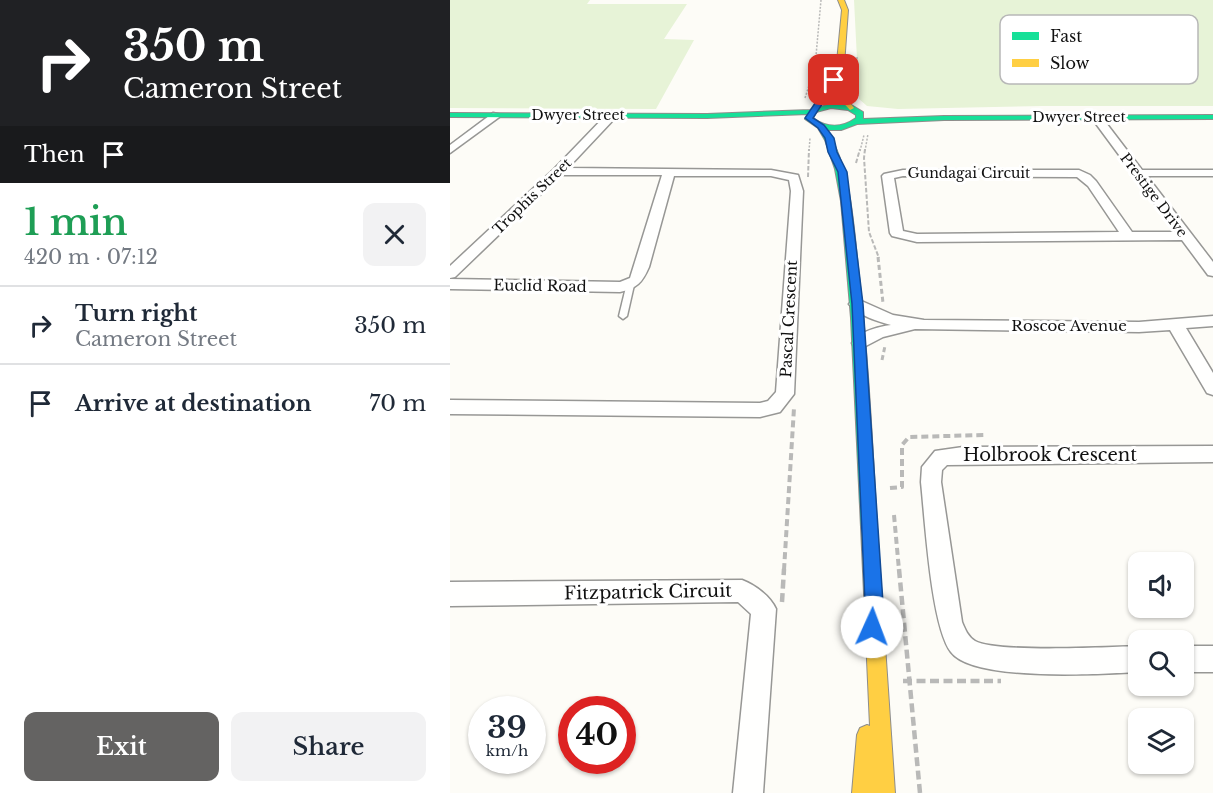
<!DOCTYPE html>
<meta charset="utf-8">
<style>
:root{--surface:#fff;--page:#f2f2f3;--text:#1f2937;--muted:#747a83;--line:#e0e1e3;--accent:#646362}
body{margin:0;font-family:"Libre Baskerville",serif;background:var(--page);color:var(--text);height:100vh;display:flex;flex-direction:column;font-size:22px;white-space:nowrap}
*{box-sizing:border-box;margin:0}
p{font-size:20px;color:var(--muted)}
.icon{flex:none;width:33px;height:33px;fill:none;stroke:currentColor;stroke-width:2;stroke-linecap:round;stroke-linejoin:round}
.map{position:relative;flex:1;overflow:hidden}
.drawer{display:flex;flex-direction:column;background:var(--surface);width:450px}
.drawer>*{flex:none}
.hud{background:#202124;color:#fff;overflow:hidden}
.tools{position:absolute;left:678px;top:552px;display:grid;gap:12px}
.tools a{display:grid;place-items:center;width:66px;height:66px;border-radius:12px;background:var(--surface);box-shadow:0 2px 4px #0004;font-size:30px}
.speed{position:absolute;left:18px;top:696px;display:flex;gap:12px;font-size:30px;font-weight:700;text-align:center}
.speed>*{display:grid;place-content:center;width:78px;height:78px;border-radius:50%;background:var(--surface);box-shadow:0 2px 4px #0004;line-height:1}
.speed small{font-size:15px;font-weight:400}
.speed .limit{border:9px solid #d22;background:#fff;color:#111}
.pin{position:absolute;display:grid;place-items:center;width:51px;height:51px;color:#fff;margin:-26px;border-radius:12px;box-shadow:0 3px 9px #0006}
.me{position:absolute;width:66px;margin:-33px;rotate:2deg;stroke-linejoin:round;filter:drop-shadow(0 0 4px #0008)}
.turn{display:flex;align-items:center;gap:21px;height:126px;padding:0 24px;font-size:27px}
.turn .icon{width:78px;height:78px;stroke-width:2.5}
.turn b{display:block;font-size:42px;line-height:51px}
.then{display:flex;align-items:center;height:57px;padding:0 24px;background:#0003;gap:12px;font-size:22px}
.round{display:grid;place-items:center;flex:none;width:63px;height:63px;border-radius:12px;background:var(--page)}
.overview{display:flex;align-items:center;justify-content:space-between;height:102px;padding:0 24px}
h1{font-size:36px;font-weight:600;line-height:45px;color:#1e9e55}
.primary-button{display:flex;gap:12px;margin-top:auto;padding:12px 24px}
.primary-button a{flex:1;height:69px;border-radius:12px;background:var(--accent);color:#fff;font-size:24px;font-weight:600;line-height:69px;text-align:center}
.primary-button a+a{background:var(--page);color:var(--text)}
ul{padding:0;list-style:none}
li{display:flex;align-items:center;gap:18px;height:78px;padding:0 24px;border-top:2px solid var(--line)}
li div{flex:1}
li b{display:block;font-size:22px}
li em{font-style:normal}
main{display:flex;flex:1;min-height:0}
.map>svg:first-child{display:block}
.green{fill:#e7f3d7}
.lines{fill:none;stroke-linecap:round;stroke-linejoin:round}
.lane-casing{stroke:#979795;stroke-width:3}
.street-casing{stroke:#979795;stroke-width:3}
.fast-casing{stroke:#8e8d8b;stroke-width:2}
.slow-casing{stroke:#8e8d8b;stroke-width:2}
.path-far4{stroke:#b9b9b8;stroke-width:1.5;stroke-dasharray:2 1.5;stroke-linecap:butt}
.path-far3{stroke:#b9b9b8;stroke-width:2;stroke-dasharray:4.5 2;stroke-linecap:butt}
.path-far2{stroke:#b9b9b8;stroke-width:3;stroke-dasharray:5 3;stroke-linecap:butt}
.path-far1{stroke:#b9b9b8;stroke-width:4;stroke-dasharray:7 4;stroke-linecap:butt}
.path{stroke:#b9b9b8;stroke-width:4.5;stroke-dasharray:9 4.5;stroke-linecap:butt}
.lane{fill:#fffffe;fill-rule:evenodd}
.street{fill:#fffffe;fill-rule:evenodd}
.fast{fill:#16e098;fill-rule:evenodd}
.slow{fill:#ffcf43;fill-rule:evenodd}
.route{fill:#1a73e8;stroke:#114b97;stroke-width:1.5}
.labels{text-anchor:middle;stroke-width:6;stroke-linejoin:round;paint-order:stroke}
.far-street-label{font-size:14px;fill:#111;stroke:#fff}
.street-label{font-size:15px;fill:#111;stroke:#fff}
.near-street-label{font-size:18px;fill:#111;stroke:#fff}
.key{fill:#fff;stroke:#b8b8b8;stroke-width:1.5}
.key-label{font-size:16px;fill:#111}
</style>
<main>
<section class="drawer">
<div class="hud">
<div class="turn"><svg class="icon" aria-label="right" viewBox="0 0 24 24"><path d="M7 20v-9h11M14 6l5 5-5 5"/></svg><div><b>350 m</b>Cameron Street</div></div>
<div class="then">Then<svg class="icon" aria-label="arrive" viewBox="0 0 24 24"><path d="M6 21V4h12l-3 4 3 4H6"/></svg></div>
</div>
<div class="overview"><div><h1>1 min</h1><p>420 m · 07:12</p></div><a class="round"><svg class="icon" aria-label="close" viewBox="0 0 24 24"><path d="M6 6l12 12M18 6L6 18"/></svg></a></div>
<ul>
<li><svg class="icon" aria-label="right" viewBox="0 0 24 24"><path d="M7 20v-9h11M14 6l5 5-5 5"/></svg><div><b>Turn right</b><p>Cameron Street</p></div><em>350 m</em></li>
<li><svg class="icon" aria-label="arrive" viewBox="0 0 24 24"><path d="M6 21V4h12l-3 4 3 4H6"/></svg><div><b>Arrive at destination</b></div><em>70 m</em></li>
</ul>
<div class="primary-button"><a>Exit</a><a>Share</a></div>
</section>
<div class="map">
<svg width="763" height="793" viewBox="0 0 763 793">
<rect width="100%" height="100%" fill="#fdfcf7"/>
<g class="green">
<path d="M0 0H140L137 4H237L214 39 244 40 206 109 0 108Z"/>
<path d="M404 0H763V106H593L448 109 417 106 409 99Z"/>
</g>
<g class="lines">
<g class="lane-casing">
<path id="lane" d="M177 283H183L184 285 177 316 173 319 169 316Z"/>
</g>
<g class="street-casing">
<g id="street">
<path d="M162 112 167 115 166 117 118 168 321 170 348 175 353 191 344 394 330 412 310 417 0 414V400L310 403 318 401 326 392 341 191 339 180 321 176H224L199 267C192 283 187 288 170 292L0 289V279L170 282 180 278 212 175H111L5 277 0 278V266L104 169 158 113Z"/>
<path d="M43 113 52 115 0 153V145Z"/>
<path d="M646 114 650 115 692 170H763V176H697L763 262V276L758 275 732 240 467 242 442 236 440 233 432 176 434 174 453 170H629L640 175 646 181 682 232H726L641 117ZM453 176 627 177 638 186 669 232 467 234 453 231 444 178Z"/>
<path d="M407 299 443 315 474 320 689 322 763 316V326L736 328 763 373V395L757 393 720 330 689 332 465 329 433 337 410 349 404 347 402 343C410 331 427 327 441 325 427 321 409 316 399 304L402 301Z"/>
<path d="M763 446V462L497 465 492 470 491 482 512 622C515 629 518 637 525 641 545 653 659 647 688 646V672C651 674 523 682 501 652 481 626 475 519 471 482L472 467 485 451 513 447Z"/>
<path d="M292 580C305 585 320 596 326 609L313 793H283L301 614 288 602 0 606V582Z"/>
<rect x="734" y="646" width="29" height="26"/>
</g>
</g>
<g class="fast-casing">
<path id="fast" d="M381 104 403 106 413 112V119L494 116 763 115V119L494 120 407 124 391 130H377C401 171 403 221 408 267 418 353 422 440 427 527L425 532 419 534 413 532 411 527 401 318 391 201 385 169 375 140 368 128 355 119 358 114 257 118 0 117V113L257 114 360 110ZM381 108 398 110 406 115V118C392 128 377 128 363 118L366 112Z"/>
</g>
<g class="slow-casing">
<g id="slow">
<path d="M388 0H394L398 10 392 93 404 108 400 110 384 93 392 10Z"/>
<path d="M419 520 425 522 427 527 445 793H402L407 735 410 728 417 725 420 726 411 527 413 522Z"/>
</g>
</g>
<g class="path-far4">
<path d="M407 57 408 96"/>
<path d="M355 98 365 67 371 0"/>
<path d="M359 151 360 138"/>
<path d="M410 151 414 135"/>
<path d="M415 151 418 134"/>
</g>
<g class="path-far3">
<path d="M415 149 414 158 419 232 429 258"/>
<path d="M406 163 410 149"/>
<path d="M358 177 359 149"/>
</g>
<g class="path-far2">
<path d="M428 257 433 303"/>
<path d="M432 360 435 346"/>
</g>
<g class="path-far1">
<path d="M440 488 452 487V445L459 437 534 435"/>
<path d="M444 515 449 570"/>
<path d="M334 570 344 408"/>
</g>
<g class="path">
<path d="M449 569 470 793"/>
<path d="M332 602 334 569"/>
<path d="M453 681H551"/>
</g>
<use href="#lane" class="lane"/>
<use href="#street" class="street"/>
<use href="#fast" class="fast"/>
<use href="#slow" class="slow"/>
</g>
<path class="route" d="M382 78 388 80 363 118 374 125 384 138 387 152 397 172 413 304 433 603 432 627 429 633 422 636 416 633 413 627 415 603 402 304 388 172 378 152 375 138 368 128 355 118Z"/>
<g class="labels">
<g class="far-street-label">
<text x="128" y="120">Dwyer Street</text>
<text x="629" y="122">Dwyer Street</text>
<text x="519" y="178">Gundagai Circuit</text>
<text transform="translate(704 195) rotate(53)" y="5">Prestige Drive</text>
<text transform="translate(82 196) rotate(-44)" y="5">Trophis Street</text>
</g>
<g class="street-label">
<text transform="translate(90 286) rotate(1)" y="5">Euclid Road</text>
<text transform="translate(339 319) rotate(-87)" y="5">Pascal Crescent</text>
<text x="619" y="331">Roscoe Avenue</text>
</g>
<g class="near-street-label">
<text x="600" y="461">Holbrook Crescent</text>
<text transform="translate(198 592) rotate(-1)" y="6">Fitzpatrick Circuit</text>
</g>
</g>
<rect x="550" y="15" width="198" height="69" rx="9" class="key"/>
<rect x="562" y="32" width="27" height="8" fill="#16e098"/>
<rect x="562" y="59" width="27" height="8" fill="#ffcf43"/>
<g class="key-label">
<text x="600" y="42">Fast</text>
<text x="600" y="69">Slow</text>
</g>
</svg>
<div class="tools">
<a><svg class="icon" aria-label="sound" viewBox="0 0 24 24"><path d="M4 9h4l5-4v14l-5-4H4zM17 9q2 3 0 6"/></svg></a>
<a><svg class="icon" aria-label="search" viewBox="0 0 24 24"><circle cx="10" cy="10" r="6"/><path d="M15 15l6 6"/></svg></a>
<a><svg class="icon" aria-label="layers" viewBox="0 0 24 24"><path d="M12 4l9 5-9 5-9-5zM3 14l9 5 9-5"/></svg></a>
</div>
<div class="speed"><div>39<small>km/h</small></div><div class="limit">40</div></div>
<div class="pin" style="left:384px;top:80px;background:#d93025"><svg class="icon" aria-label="arrive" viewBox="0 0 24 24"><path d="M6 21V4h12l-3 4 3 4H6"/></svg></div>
<svg class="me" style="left:422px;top:627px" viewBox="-20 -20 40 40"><circle r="19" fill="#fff"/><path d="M0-13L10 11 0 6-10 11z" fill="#1a73e8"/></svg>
</div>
</main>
